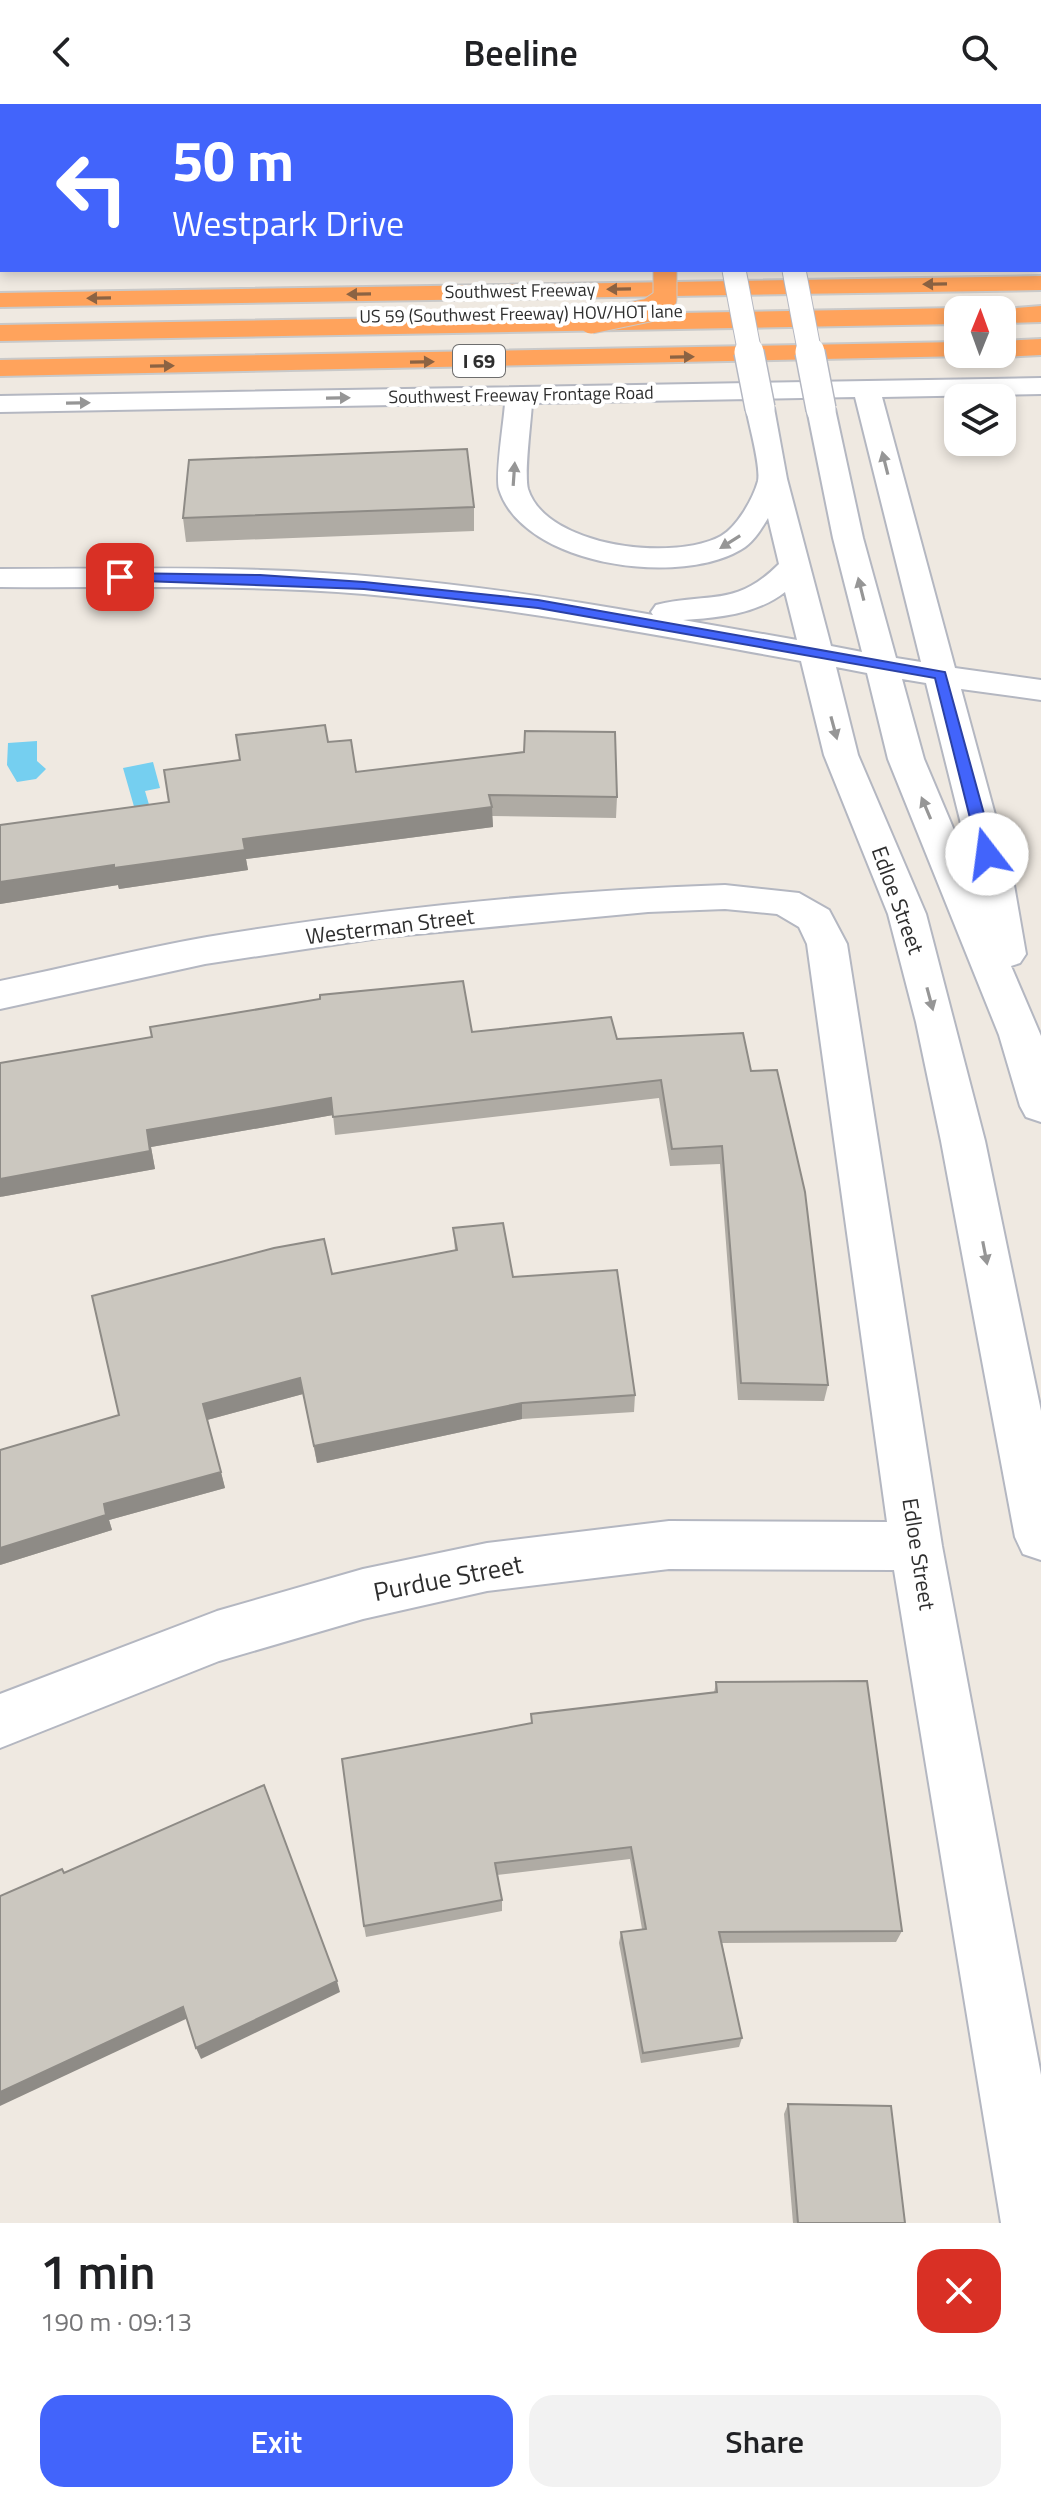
<!DOCTYPE html>
<meta charset="utf-8">
<style>
:root{--surface:#fff;--page:#f2f2f2;--text:#202124;--muted:#757577;--accent:#4264fb}
body{margin:0;font-family:"Titillium Web",sans-serif;background:var(--page);color:var(--text);height:100vh;display:flex;flex-direction:column;font-size:30px;white-space:nowrap}
*{box-sizing:border-box;margin:0}
p{font-size:26px;color:var(--muted)}
.icon{flex:none;width:44px;height:44px;fill:none;stroke:currentColor;stroke-width:2;stroke-linecap:round;stroke-linejoin:round}
.map{position:relative;height:2119px;overflow:hidden}
.details{display:flex;flex-direction:column;background:var(--surface);flex:1}
.details>*{flex:none}
.hud{position:absolute;left:0px;top:0px;width:1042px;height:168px;box-shadow:0 4px 12px #0003;background:#4264fb;color:#fff;overflow:hidden}
.needle{width:52px;rotate:1deg}
.fabs{position:absolute;left:944px;top:192px;display:grid;gap:16px}
.fabs a{display:grid;place-items:center;width:72px;height:72px;border-radius:16px;background:var(--surface);box-shadow:0 4px 12px #0003;font-size:40px}
.pin{position:absolute;display:grid;place-items:center;width:68px;height:68px;color:#fff;margin:-34px;border-radius:16px;box-shadow:0 4px 12px #0006}
.me{position:absolute;width:88px;margin:-44px;rotate:345deg;stroke-linejoin:round;filter:drop-shadow(0 0 6px #0008)}
.turn{display:flex;align-items:center;gap:28px;height:168px;padding:0 40px;font-size:36px}
.turn .icon{width:104px;height:104px;stroke-width:2.5}
.turn b{display:block;font-size:56px;line-height:68px}
.round{display:grid;place-items:center;flex:none;width:84px;height:84px;border-radius:24px;background:var(--page)}
.headline{display:flex;align-items:center;justify-content:space-between;height:136px;padding:0 40px}
h1{font-size:48px;font-weight:600;line-height:60px}
.primary-button{display:flex;gap:16px;margin-top:auto;padding:16px 40px}
.primary-button a{flex:1;height:92px;border-radius:24px;background:var(--accent);color:#fff;font-size:32px;font-weight:600;line-height:92px;text-align:center}
.primary-button a+a{background:var(--page);color:var(--text)}
header{display:flex;justify-content:space-between;align-items:center;height:104px;padding:0 40px;background:var(--surface);font-size:36px;font-weight:600}
.map>svg:first-child{display:block}
.water{fill:#75cff0}
.lines{fill:none;stroke-linecap:round;stroke-linejoin:round}
.minor-casing{stroke:#b4b7c1;stroke-width:4}
.secondary-casing{stroke:#b4b7c1;stroke-width:4}
.motorway-casing{stroke:#c9c9c9;stroke-width:4}
.minor{fill:#fff;fill-rule:evenodd}
.secondary{fill:#fff;fill-rule:evenodd}
.motorway{fill:#ffa35c;fill-rule:evenodd}
.secondary-bridge-far1-casing{stroke:#b4b7c1;stroke-width:25;stroke-linecap:butt}
.secondary-bridge-casing{stroke:#b4b7c1;stroke-width:32;stroke-linecap:butt}
.motorway-bridge-casing{stroke:#c9c9c9;stroke-width:25;stroke-linecap:butt}
.secondary-bridge-far1{stroke:#fff;stroke-width:23}
.secondary-bridge{stroke:#fff;stroke-width:29}
.motorway-bridge{stroke:#ffa35c;stroke-width:23}
.wall{fill:#afaba4}
.shaded-wall{fill:#8e8b86}
.building{fill:#cbc7bf;stroke:#8e8b86;stroke-width:2}
.oneway{fill:#8c6343}
.oneway2{fill:#969696}
.route{fill:#4264fb;stroke:#2b41a3;stroke-width:2}
.labels{text-anchor:middle;stroke-width:8;stroke-linejoin:round;paint-order:stroke}
.far-street-label{font-size:18px;fill:#2e2e2e;stroke:#fff}
.shield{fill:#fff;stroke:#6d6d6d;stroke-width:2}
.shield-label{font-size:20px;font-weight:bold;fill:#2e2e2e}
.street-label{font-size:22px;fill:#2e2e2e;stroke:#fff}
.near-street-label{font-size:26px;fill:#2e2e2e;stroke:#fff}
</style>
<header><svg class="icon" aria-label="back" viewBox="0 0 24 24"><path d="M15 5l-7 7 7 7"/></svg>Beeline<svg class="icon" aria-label="search" viewBox="0 0 24 24"><circle cx="10" cy="10" r="6"/><path d="M15 15l6 6"/></svg></header>
<div class="map">
<svg width="1041" height="2119" viewBox="0 0 1041 2119">
<rect width="100%" height="100%" fill="#efe9e1"/>
<g class="water">
<path d="M37 637V657L46 665 36 675 17 678 7 661 8 639Z"/>
<path d="M153 658 160 684 145 687 150 704 135 706 123 664Z"/>
</g>
<g class="lines">
<g class="minor-casing">
<g id="minor">
<path d="M874 0H894L895 2H875Z"/>
<rect x="1040" y="24" width="1" height="12"/>
<path d="M725 781 799 789 829 806 847 840 942 1442 1041 1971V2119H1001L894 1466 669 1465 487 1487 363 1515 219 1557 0 1644V1590L217 1507 363 1465 487 1439 669 1417 887 1418 807 840 799 823 777 810 725 805 648 808 385 833 205 860 0 905V877C69 863 138 845 207 833 378 805 552 787 725 781Z"/>
</g>
</g>
<g class="secondary-casing">
<g id="secondary">
<rect x="631" y="0" width="20" height="2"/>
<rect x="704" y="0" width="20" height="2"/>
<rect x="746" y="0" width="20" height="2"/>
<rect x="786" y="0" width="20" height="2"/>
<rect x="1040" y="129" width="1" height="14"/>
<path d="M0 148H2L0 163Z"/>
<path d="M1041 274V290L882 293 955 564 1041 576V596L961 585 1014 781 1026 850 1020 859 1011 862 1041 932V1018L1026 1013 1020 1002 999 931 888 655 867 569 836 563 858 651 926 810 985 1037 1041 1307V1456L1023 1450 1015 1433 941 1037 916 918 888 810 824 651 801 557C656 531 511 503 364 490 243 480 121 484 0 483V465C87 465 174 463 261 466 393 470 524 488 653 511L651 508 656 501C709 488 735 504 779 460L768 414C762 424 755 436 745 443 685 484 523 463 499 385 495 371 504 317 505 299L0 308V292ZM855 293 921 558 896 554 863 434 835 305 831 299H811L807 305 833 434 862 548 831 542 787 375 774 304 770 298H750L746 304C749 321 761 362 758 377 753 395 737 423 721 432 674 458 546 443 528 385 524 370 531 318 532 299ZM785 488 797 536 683 516C718 514 757 510 785 488ZM902 575 926 579 975 776 924 655Z"/>
</g>
</g>
<g class="motorway-casing">
<g id="motorway">
<rect x="647" y="0" width="20" height="2"/>
<path d="M1041 172V186L0 203V189Z"/>
<path d="M1041 202V218L1002 219V206H993Z"/>
<path d="M958 204 964 206H958V220L0 237V221Z"/>
<path d="M1041 235V251L1002 253 992 250H1002V237Z"/>
<path d="M958 238V250L967 252 0 272V256Z"/>
</g>
</g>
<use href="#minor" class="minor"/>
<use href="#secondary" class="secondary"/>
<use href="#motorway" class="motorway"/>
<g class="secondary-bridge-far1-casing">
<g id="secondary-bridge-far1">
<path d="M734 166 750 250"/>
<path d="M794 166 810 250"/>
</g>
</g>
<g class="secondary-bridge-casing">
<g id="secondary-bridge">
<path d="M749 248 760 304"/>
<path d="M810 248 821 305"/>
</g>
</g>
<g class="motorway-bridge-casing">
<path id="motorway-bridge" d="M591 218 649 206 665 195V166"/>
</g>
<use href="#secondary-bridge-far1" class="secondary-bridge-far1"/>
<use href="#secondary-bridge" class="secondary-bridge"/>
<use href="#motorway-bridge" class="motorway-bridge"/>
</g>
<g class="wall">
<path d="M0 0 2 2V77H0Z"/>
<path d="M474 403V427L186 438 183 414Z"/>
<path d="M328 638 356 668 617 693 616 714 492 712 493 723 246 755 248 766 119 785 118 781 0 800V721L169 698 240 656Z"/>
<path d="M472 928 617 935 751 967 828 1281 824 1297 738 1296 720 1060 670 1062 659 994 335 1031 333 1011 151 1043 155 1065 0 1093Z"/>
<path d="M453 1124 513 1173 635 1291 634 1308 522 1315 317 1359 303 1290 207 1316 225 1384 109 1416 112 1426 0 1461 119 1311 332 1170 455 1146Z"/>
<path d="M716 1578 902 1827 896 1838 722 1839 742 1934 739 1943 641 1959 619 1839 621 1828 642 1825 630 1755 497 1771 502 1796V1807L366 1833 364 1822 531 1619V1610L714 1589Z"/>
<path d="M788 2000 905 2119H793L784 2010Z"/>
</g>
<g class="shaded-wall">
<path d="M492 703 493 723 246 755 248 766 119 785 118 781 0 800V778L243 735Z"/>
<path d="M331 994 333 1011 151 1043 155 1065 0 1093V1075L147 1026Z"/>
<path d="M300 1274 303 1290 207 1316 203 1300Z"/>
<path d="M522 1299V1315L317 1359 314 1342Z"/>
<path d="M221 1368 225 1384 109 1416 112 1426 0 1461V1444L104 1400Z"/>
<path d="M337 1877 340 1888 201 1955 196 1944Z"/>
<path d="M183 1903 188 1914 0 2002V1988Z"/>
</g>
<g class="building">
<path d="M0 0H614V2H2V52H0Z"/>
<path d="M467 345 474 403 183 414 189 356Z"/>
<path d="M325 621 328 638 351 636 356 668 524 648 525 627 615 628 617 693 489 691 492 703 243 735 245 746 114 764V761L0 778V721L169 698 164 666 240 656 236 631Z"/>
<path d="M463 877 472 928 611 913 617 935 743 929 751 967 777 966 805 1088 828 1281 741 1279 722 1042 672 1045 661 976 333 1013 331 994 147 1026 150 1047 0 1075V959L152 933 150 923 320 895V891Z"/>
<path d="M503 1119 513 1173 617 1166 635 1291 522 1299 314 1342 300 1274 203 1300 221 1368 104 1400 106 1411 0 1444V1346L119 1311 92 1192 274 1144 324 1135 332 1170 457 1146 453 1124Z"/>
<path d="M867 1577 902 1827 719 1828 742 1934 643 1949 621 1828 646 1825 631 1743 495 1759 502 1796 364 1822 342 1655 532 1619 531 1610 717 1588 716 1578Z"/>
<path d="M264 1681 337 1877 196 1944 183 1903 0 1988V1792L62 1765 64 1769Z"/>
<path d="M788 2000 891 2002 905 2119H798Z"/>
</g>
<defs><path id="oneway-solid" d="M-6-.8H1V-3.2L6.5 0L1 3.2V.8H-6Z" transform="scale(2)"/></defs>
<g class="oneway">
<use href="#oneway-solid" transform="translate(935 180) rotate(179)"/>
<use href="#oneway-solid" transform="translate(619 185) rotate(179)"/>
<use href="#oneway-solid" transform="translate(359 190) rotate(179)"/>
<use href="#oneway-solid" transform="translate(99 194) rotate(179)"/>
<use href="#oneway-solid" transform="translate(682 253) rotate(-1)"/>
<use href="#oneway-solid" transform="translate(422 258) rotate(-1)"/>
<use href="#oneway-solid" transform="translate(162 262) rotate(-1)"/>
</g>
<g class="oneway2">
<use href="#oneway-solid" transform="translate(338 294) rotate(-1)"/>
<use href="#oneway-solid" transform="translate(78 299) rotate(-1)"/>
<use href="#oneway-solid" transform="translate(885 359) rotate(-104)"/>
<use href="#oneway-solid" transform="translate(514 370) rotate(-86)"/>
<use href="#oneway-solid" transform="translate(730 438) rotate(148)"/>
<use href="#oneway-solid" transform="translate(861 485) rotate(-104)"/>
<use href="#oneway-solid" transform="translate(834 624) rotate(75)"/>
<use href="#oneway-solid" transform="translate(926 704) rotate(-113)"/>
<use href="#oneway-solid" transform="translate(930 895) rotate(75)"/>
<use href="#oneway-solid" transform="translate(985 1149) rotate(79)"/>
</g>
<path class="route" d="M120 469 260 471 364 478 538 496 945 568 995 750 987 755 979 750 935 574 538 504 364 485 115 476V470Z"/>
<g class="labels">
<g class="far-street-label">
<text transform="translate(520 187) rotate(-1)" y="6">Southwest Freeway</text>
<text transform="translate(521 210) rotate(-1)" y="6">US 59 (Southwest Freeway) HOV/HOT lane</text>
<text transform="translate(521 291) rotate(-1)" y="6">Southwest Freeway Frontage Road</text>
</g>
<rect class="shield" x="453" y="241" width="52" height="32" rx="6"/>
<g class="shield-label">
<text x="479" y="264">I 69</text>
</g>
<g class="street-label">
<text transform="translate(898 796) rotate(70)" y="8">Edloe Street</text>
<text transform="translate(390 822) rotate(-7)" y="8">Westerman Street</text>
<text transform="translate(919 1450) rotate(81)" y="8">Edloe Street</text>
</g>
<g class="near-street-label">
<text transform="translate(448 1474) rotate(-11)" y="9">Purdue Street</text>
</g>
</g>
</svg>
<div class="fabs">
<a><svg class="needle" viewBox="-14 -14 28 28"><path d="M0-13l5 13h-10z" fill="#e53935"/><path d="M0 13l5-13h-10z" fill="#757577"/></svg></a>
<a><svg class="icon" aria-label="layers" viewBox="0 0 24 24"><path d="M12 4l9 5-9 5-9-5zM3 14l9 5 9-5"/></svg></a>
</div>
<div class="pin" style="left:120px;top:473px;background:#d93025"><svg class="icon" aria-label="arrive" viewBox="0 0 24 24"><path d="M6 21V4h12l-3 4 3 4H6"/></svg></div>
<svg class="me" style="left:987px;top:750px" viewBox="-20 -20 40 40"><circle r="19" fill="#fff"/><path d="M0-13L10 11 0 6-10 11z" fill="#4264fb"/></svg>
<div class="hud">
<div class="turn"><svg class="icon" aria-label="left" viewBox="0 0 24 24"><path d="M17 20v-9H6M10 6l-5 5 5 5"/></svg><div><b>50 m</b>Westpark Drive</div></div>
</div>
</div>
<section class="details">
<div class="headline"><div><h1>1 min</h1><p>190 m · 09:13</p></div><a class="round" style="background:#d93025;color:#fff"><svg class="icon" aria-label="close" viewBox="0 0 24 24"><path d="M6 6l12 12M18 6L6 18"/></svg></a></div>
<div class="primary-button"><a>Exit</a><a>Share</a></div>
</section>
